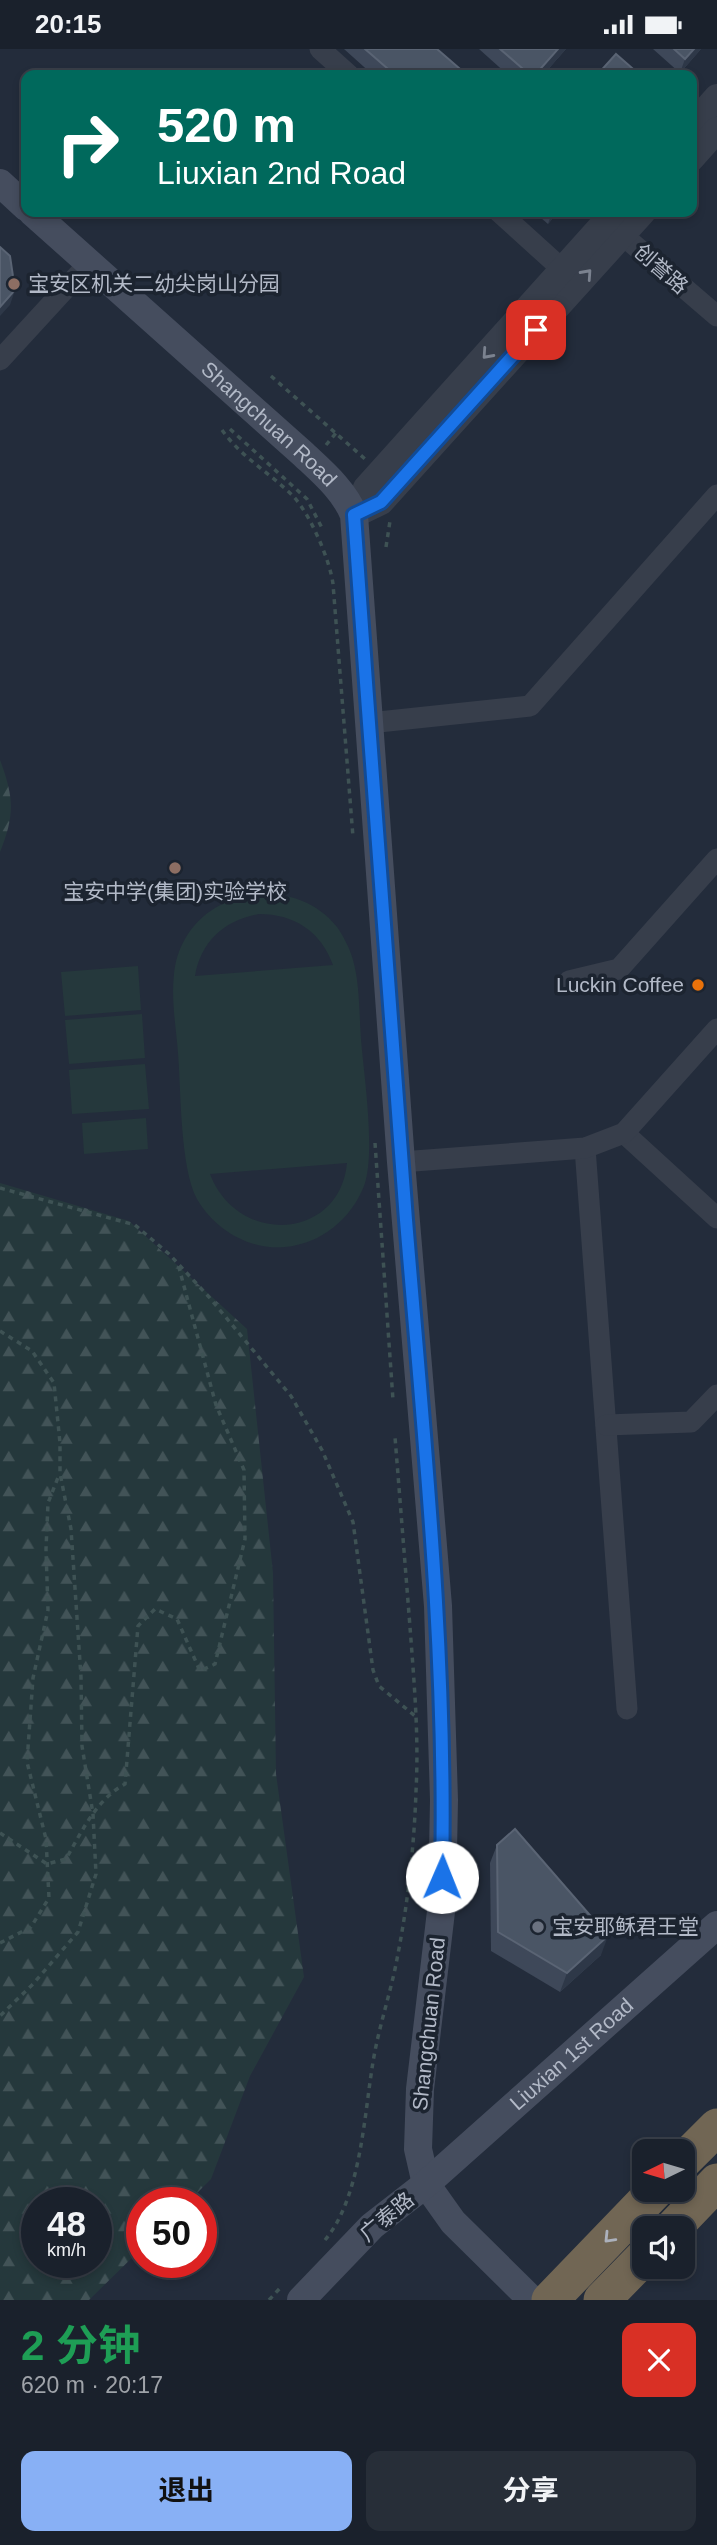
<!DOCTYPE html>
<html lang="zh">
<meta charset="utf-8">
<style>
:root{--surface:#1a212c;--page:#272e38;--text:#f1f3f6;--muted:#9fa3a9;--line:#383e48;--accent:#88b0f5}
body{margin:0;font-family:Helvetica,"Noto Sans SC",sans-serif;background:var(--page);color:var(--text);height:100vh;display:flex;flex-direction:column;font-size:26px;white-space:nowrap}
*{box-sizing:border-box;margin:0}
p{font-size:23px;color:var(--muted)}
.icon{flex:none;width:38px;height:38px;fill:none;stroke:currentColor;stroke-width:2;stroke-linecap:round;stroke-linejoin:round}
.map{position:relative;height:2251px;overflow:hidden}
.side{display:flex;flex-direction:column;background:var(--surface);flex:1}
.side>*{flex:none}
.banner{position:absolute;left:21px;top:21px;width:676px;height:147px;border-radius:14px;box-shadow:0 4px 10px #0003,0 0 0 2px var(--line);background:#00695c;color:#fff;overflow:hidden}
.needle{width:46px;rotate:265deg}
.buttons{position:absolute;left:632px;top:2090px;display:grid;gap:14px}
.buttons a{display:grid;place-items:center;width:63px;height:63px;border-radius:14px;background:var(--surface);box-shadow:0 4px 10px #0003,0 0 0 2px var(--line);font-size:35px}
.speed{position:absolute;left:21px;top:2138px;display:flex;gap:14px;font-size:35px;font-weight:700;text-align:center}
.speed>*{display:grid;place-content:center;width:91px;height:91px;border-radius:50%;background:var(--surface);box-shadow:0 4px 10px #0003,0 0 0 2px var(--line);line-height:1}
.speed small{font-size:18px;font-weight:400}
.speed .limit{border:10px solid #d22;background:#fff;color:#111}
.pin{position:absolute;display:grid;place-items:center;width:60px;height:60px;color:#fff;margin:-30px;border-radius:14px;box-shadow:0 4px 10px #0006}
.me{position:absolute;width:77px;margin:-38px;rotate:1deg;stroke-linejoin:round;filter:drop-shadow(0 0 5px #0008)}
.turn{display:flex;align-items:center;gap:24px;height:147px;padding:0 21px;font-size:32px}
.turn .icon{width:91px;height:91px;stroke-width:2.5}
.turn b{display:block;font-size:49px;line-height:60px}
.round{display:grid;place-items:center;flex:none;width:74px;height:74px;border-radius:14px;background:var(--page)}
.headline{display:flex;align-items:center;justify-content:space-between;height:119px;padding:0 21px}
h1{font-size:42px;font-weight:700;line-height:52px;color:#1e9e55}
.action{display:flex;gap:14px;margin-top:auto;padding:14px 21px}
.action a{flex:1;height:80px;border-radius:14px;background:var(--accent);color:#111;font-size:28px;font-weight:700;line-height:80px;text-align:center}
.action a+a{background:var(--page);color:var(--text)}
.status{display:flex;justify-content:space-between;align-items:center;height:49px;padding:0 35px;background:var(--surface);direction:ltr}
.status svg{height:19px;fill:currentColor}
.map>svg:first-child{display:block}
.forest{fill:url(#forest-firs);fill-rule:evenodd}
.pitch{fill:#25383c;fill-rule:evenodd}
.lines{fill:none;stroke-linecap:round;stroke-linejoin:round}
.path{stroke:#3e5254;stroke-width:3.5;stroke-dasharray:5 5;stroke-linecap:butt}
.minor{stroke:#373e4b;stroke-width:21}
.tertiary{stroke:#373e4b;stroke-width:26}
.secondary{stroke:#454d5e;stroke-width:28}
.motorway{stroke:#716654;stroke-width:37}
.wall{fill:#3e4859}
.shaded-wall{fill:#2e3848}
.building{fill:#4a5565;stroke:#5a6474;stroke-width:2}
.oneway{stroke:#7b828f}
.oneway2{stroke:#acb1bc}
.route-casing{stroke:#114b97;stroke-width:18}
.route{stroke:#1a73e8;stroke-width:12}
.education-dot{fill:#8d6e63;stroke:#1c2430;stroke-width:2.5}
.food-dot{fill:#e8710a;stroke:#1c2430;stroke-width:2.5}
.worship-dot{fill:#6b7280;stroke:#1c2430;stroke-width:2.5}
.labels{text-anchor:middle;stroke-width:7;stroke-linejoin:round;paint-order:stroke}
.street-label{font-size:21px;fill:#b2b9c7;stroke:#1c2430}
.poi-label{font-size:21px;fill:#b2b9c7;stroke:#1c2430;text-anchor:start}
</style>
<div class="status"><b>20:15</b><svg viewBox="0 0 49 12"><path d="M0 12V9h3v3zM5 12V6h3v6zM10 12V3h3v9zM15 12V0h3v12zM26 1h20v11H26zM47 4h2v5h-2z"/></svg></div>
<div class="map">
<svg width="717" height="2251" viewBox="0 0 717 2251">
<defs>
<pattern id="forest-firs" width="22" height="20" patternUnits="userSpaceOnUse" patternTransform="scale(1.75)"><rect width="22" height="20" fill="#25383c"/><path d="M5 1l3.5 6h-7zM16 11l3.5 6h-7z" fill="#425357"/></pattern>
</defs>
<rect width="100%" height="100%" fill="#232c3b"/>
<g class="forest">
<path d="M0 711C14 749 15 765 0 803Z"/>
<path d="M0 1134 129 1172 247 1280 273 1524 276 1725 304 1928 250 2027 211 2130 187 2154H142V2199L89 2251H0ZM37 2154H96V2214H37Z"/>
</g>
<g class="pitch">
<path d="M258 844C289 844 317 853 337 878 344 888 350 900 353 911 360 936 359 964 361 990 364 1027 376 1104 364 1137 351 1170 321 1195 285 1198 249 1201 215 1181 197 1150 180 1119 181 1041 178 1004 176 978 171 951 174 925 175 913 179 900 185 890 201 862 228 849 258 844ZM259 865C295 865 321 883 333 916L195 927C201 892 225 871 259 865ZM347 1114C340 1191 238 1198 210 1125Z"/>
<path d="M138 917 141 961 65 967 61 923Z"/>
<path d="M142 965 145 1009 69 1015 65 971Z"/>
<path d="M145 1015 149 1060 72 1065 69 1021Z"/>
<path d="M146 1069 148 1100 84 1105 82 1074Z"/>
</g>
<g class="lines">
<g class="path">
<path d="M271 327 365 410"/>
<path d="M230 380 307 450 322 479"/>
<path d="M222 381C241 408 270 424 293 447 310 465 330 511 333 535L353 788"/>
<path d="M326 396 336 384"/>
<path d="M386 498 390 472"/>
<path d="M375 1094 393 1351"/>
<path d="M0 1139 135 1176 169 1205 209 1248 291 1347 322 1401 353 1473 373 1621 379 1637 415 1667"/>
<path d="M0 1282 32 1302 54 1334 60 1394V1424L71 1480 81 1628 82 1697 93 1765 96 1825 78 1883 33 1935 0 1967"/>
<path d="M0 1784 47 1815 66 1810C82 1782 96 1751 125 1735L138 1577 155 1560 177 1570 200 1622 215 1615 245 1490 244 1421 216 1356 178 1215"/>
<path d="M0 1894 31 1878 49 1849 46 1790 27 1713 33 1629 48 1561 46 1500 48 1454 59 1426"/>
<path d="M325 2191C361 2148 364 2067 373 2013 378 1982 388 1952 395 1920 407 1862 414 1802 416 1742 419 1687 414 1632 410 1578 405 1514 400 1451 395 1388"/>
<path d="M269 2251 282 2237"/>
</g>
<g class="minor">
<path d="M320 0 349 26"/>
<path d="M499 163 562 220"/>
<path d="M612 177 717 267"/>
<path d="M0 311 89 214"/>
<path d="M369 674 530 657 717 446"/>
<path d="M569 932 619 920 717 810"/>
<path d="M624 1084 717 1169"/>
<path d="M585 1099 627 1660"/>
<path d="M401 1113 585 1099 624 1084 717 980"/>
<path d="M606 1376 691 1373 717 1346"/>
</g>
<g class="tertiary">
<path d="M691 77 717 48"/>
<path d="M691 110 717 81"/>
<path d="M354 466 381 453 643 163"/>
<path d="M354 466 366 439 614 163"/>
</g>
<g class="secondary">
<path d="M0 134 26 158"/>
<path id="s1" d="M32 163 302 404C321 422 344 441 354 466L401 1113 438 1557 444 1751 442 1854 420 2040 418 2100 426 2135 453 2173 532 2251"/>
<path id="s2" d="M301 2251 372 2177 426 2135 717 1876"/>
</g>
<g class="motorway">
<path d="M682 2113 717 2078"/>
<path d="M673 2179 717 2133"/>
<path d="M550 2251 657 2140"/>
<path d="M602 2251 644 2208"/>
</g>
</g>
<g class="wall">
<path d="M344 0H437L467 26H373Z"/>
<path d="M479 0H566L543 26H508Z"/>
<path d="M653 0H701L680 24Z"/>
<path d="M534 163H558L548 175Z"/>
<path d="M497 1796 601 1906 560 1943 491 1902 490 1814Z"/>
</g>
<g class="shaded-wall">
<path d="M558 0H566L543 26H535Z"/>
<path d="M694 0H701L680 24 685 10Z"/>
<path d="M552 163H558L548 175Z"/>
<path d="M15 241 10 256 0 267V258Z"/>
<path d="M608 1887 601 1906 560 1943 567 1924Z"/>
</g>
<g class="building">
<path d="M365 0H437L467 26H395Z"/>
<path d="M500 0H558L535 26H530Z"/>
<path d="M674 0H694L685 10Z"/>
<path d="M616 5 640 26H597Z"/>
<path d="M0 198 10 207 15 241 0 258Z"/>
<path d="M515 1780 608 1887 567 1924 498 1883 497 1796Z"/>
</g>
<defs><path id="oneway-chevron" d="M-2-3.5L2.5 0L-2 3.5" fill="none" stroke-width="1.6" stroke-linecap="round" stroke-linejoin="round" transform="scale(1.75)"/></defs>
<g class="oneway">
<use href="#oneway-chevron" transform="translate(587 225) rotate(-48)"/>
<use href="#oneway-chevron" transform="translate(487 305) rotate(132)"/>
</g>
<use class="oneway2" href="#oneway-chevron" transform="translate(609 2189) rotate(134)"/>
<g class="lines">
<g class="route-casing">
<path id="route" d="M442 1828C447 1608 424 1390 406 1171 387 936 371 701 354 466L381 453 536 281"/>
</g>
<use href="#route" class="route"/>
</g>
<g class="education-dot">
<circle cx="14" cy="235" r="7"/>
<circle cx="175" cy="819" r="7"/>
</g>
<circle class="food-dot" cx="698" cy="936" r="7"/>
<circle class="worship-dot" cx="538" cy="1878" r="7"/>
<g class="labels">
<g class="street-label">
<text transform="translate(661 220) rotate(41)" y="7">创誉路</text>
<text dy="7" stroke="none"><textPath href="#s1" startOffset="318">Shangchuan Road</textPath></text>
<text transform="translate(429 1975) rotate(-84)" y="7">Shangchuan Road</text>
<text dy="7" stroke="none"><textPath href="#s2" startOffset="366">Liuxian 1st Road</textPath></text>
<text transform="translate(387 2168) rotate(-40)" y="7">广泰路</text>
</g>
<g class="poi-label">
<text x="28" y="242">宝安区机关二幼尖岗山分园</text>
<text x="175" y="850" text-anchor="middle">宝安中学(集团)实验学校</text>
<text x="684" y="943" text-anchor="end">Luckin Coffee</text>
<text x="552" y="1885">宝安耶稣君王堂</text>
</g>
</g>
</svg>
<div class="buttons">
<a><svg class="needle" viewBox="-14 -14 28 28"><path d="M0-13l5 13h-10z" fill="#e53935"/><path d="M0 13l5-13h-10z" fill="#9fa3a9"/></svg></a>
<a><svg class="icon" aria-label="sound" viewBox="0 0 24 24"><path d="M4 9h4l5-4v14l-5-4H4zM17 9q2 3 0 6"/></svg></a>
</div>
<div class="speed"><div>48<small>km/h</small></div><div class="limit">50</div></div>
<div class="pin" style="left:536px;top:281px;background:#d93025"><svg class="icon" aria-label="arrive" viewBox="0 0 24 24"><path d="M6 21V4h12l-3 4 3 4H6"/></svg></div>
<svg class="me" style="left:442px;top:1828px" viewBox="-20 -20 40 40"><circle r="19" fill="#fff"/><path d="M0-13L10 11 0 6-10 11z" fill="#1a73e8"/></svg>
<div class="banner">
<div class="turn"><svg class="icon" aria-label="right" viewBox="0 0 24 24"><path d="M7 20v-9h11M14 6l5 5-5 5"/></svg><div><b>520 m</b>Liuxian 2nd Road</div></div>
</div>
</div>
<section class="side">
<div class="headline"><div><h1>2 分钟</h1><p>620 m · 20:17</p></div><a class="round" style="background:#d93025;color:#fff"><svg class="icon" aria-label="close" viewBox="0 0 24 24"><path d="M6 6l12 12M18 6L6 18"/></svg></a></div>
<div class="action"><a>退出</a><a>分享</a></div>
</section>
